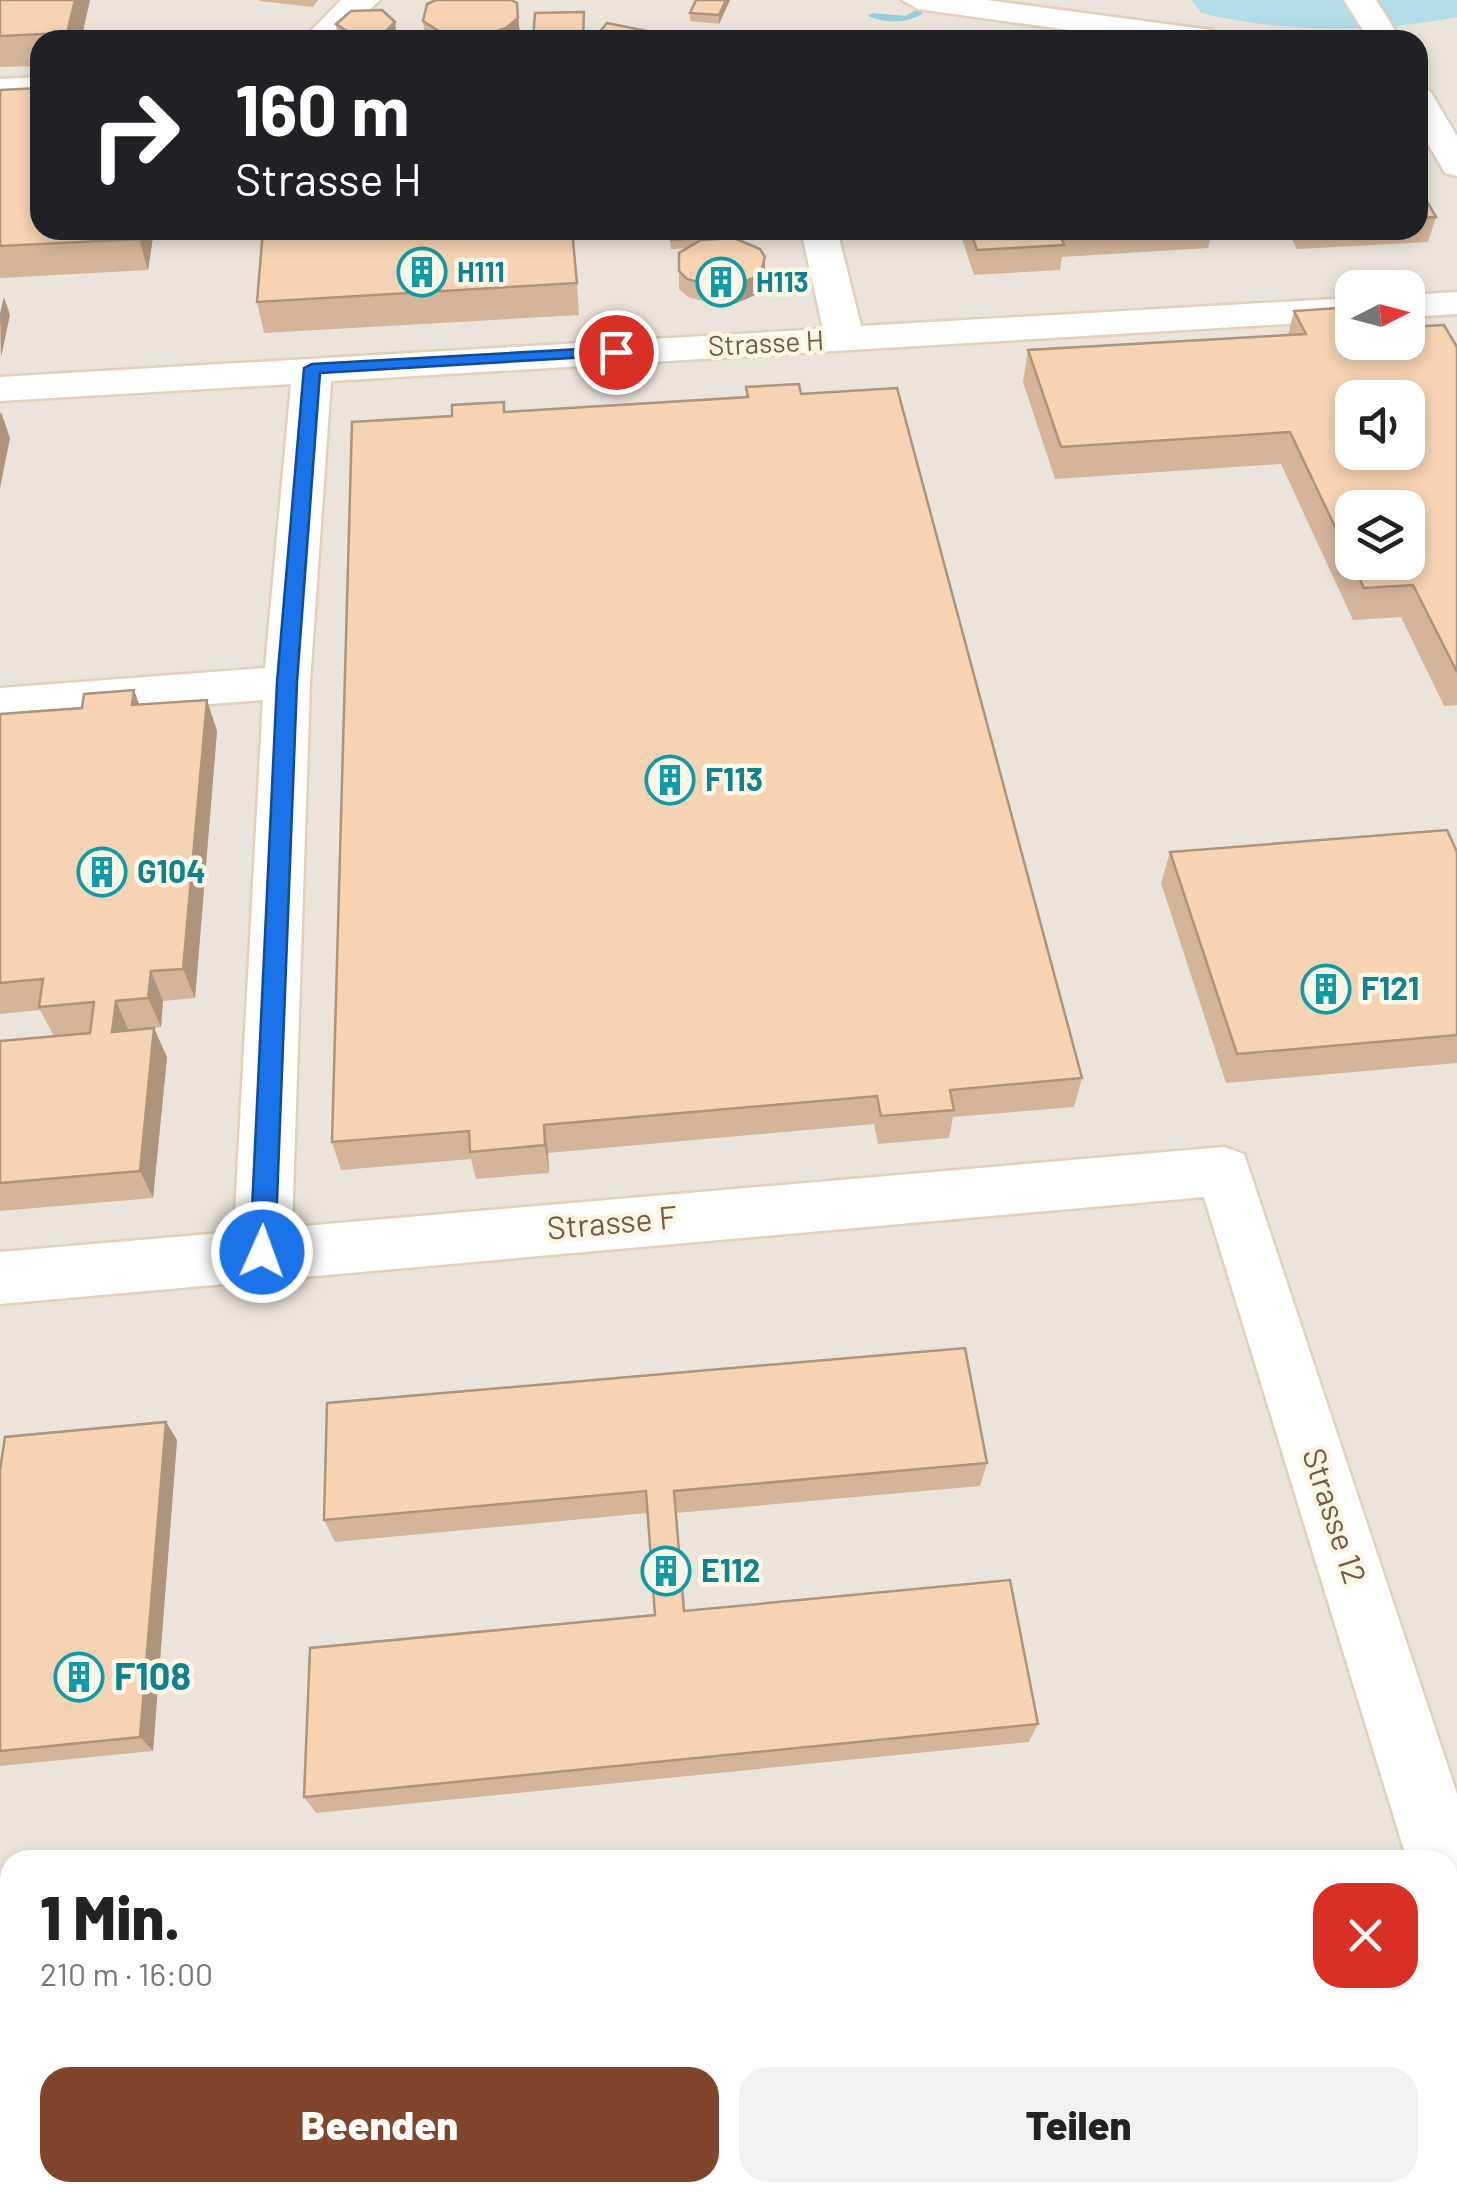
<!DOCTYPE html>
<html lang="de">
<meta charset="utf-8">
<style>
:root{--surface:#fff;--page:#f2f2f2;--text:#222;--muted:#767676;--accent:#80452b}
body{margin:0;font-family:Barlow,sans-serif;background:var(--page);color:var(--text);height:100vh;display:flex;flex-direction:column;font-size:38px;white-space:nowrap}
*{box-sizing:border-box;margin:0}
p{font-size:32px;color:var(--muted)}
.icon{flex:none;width:55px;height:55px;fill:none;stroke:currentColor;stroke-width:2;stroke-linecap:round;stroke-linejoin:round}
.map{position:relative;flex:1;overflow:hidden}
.drawer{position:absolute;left:0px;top:1850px;width:1458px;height:352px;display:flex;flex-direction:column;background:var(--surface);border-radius:30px 30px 0 0;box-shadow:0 5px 15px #0003}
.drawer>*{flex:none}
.top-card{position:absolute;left:30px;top:30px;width:1398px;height:210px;border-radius:30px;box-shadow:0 5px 15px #0003;background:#202124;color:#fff;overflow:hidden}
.needle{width:65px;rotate:84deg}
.controls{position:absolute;left:1335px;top:270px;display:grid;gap:20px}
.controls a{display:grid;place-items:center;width:90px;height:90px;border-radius:20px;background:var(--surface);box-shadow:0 5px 15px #0003;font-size:50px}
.pin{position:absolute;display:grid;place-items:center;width:85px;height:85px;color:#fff;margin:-42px;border:5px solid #fff;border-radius:50%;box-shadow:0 2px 10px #0007}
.me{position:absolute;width:110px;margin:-55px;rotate:2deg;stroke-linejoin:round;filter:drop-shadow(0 0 8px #0008)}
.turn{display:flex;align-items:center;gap:35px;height:210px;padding:0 40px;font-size:45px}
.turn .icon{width:130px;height:130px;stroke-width:2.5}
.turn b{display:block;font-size:70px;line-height:85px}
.round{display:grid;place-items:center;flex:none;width:105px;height:105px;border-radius:30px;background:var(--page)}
.summary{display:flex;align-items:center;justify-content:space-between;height:170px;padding:0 40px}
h1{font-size:60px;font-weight:800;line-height:75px}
.cta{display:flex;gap:20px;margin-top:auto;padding:20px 40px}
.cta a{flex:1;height:115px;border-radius:30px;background:var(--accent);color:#fff;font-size:40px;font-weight:800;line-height:115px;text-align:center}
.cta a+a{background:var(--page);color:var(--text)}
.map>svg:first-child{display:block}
.industrial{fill:#ebe4da;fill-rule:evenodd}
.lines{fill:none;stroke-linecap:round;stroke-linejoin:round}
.stream{fill:#96cbdb;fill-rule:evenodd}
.river{fill:#b1dce8;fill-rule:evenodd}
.minor-casing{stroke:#e2d0b9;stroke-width:5}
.minor{fill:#fff;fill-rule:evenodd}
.wall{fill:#d4b59a}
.shaded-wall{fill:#ac947d}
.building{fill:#f6d3b3;stroke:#ac947d;stroke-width:2.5;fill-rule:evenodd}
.route{fill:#1a73e8;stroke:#114b97;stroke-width:2.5}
.labels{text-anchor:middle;stroke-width:9;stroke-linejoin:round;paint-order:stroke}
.far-culture-label{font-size:28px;font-weight:bold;fill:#0d838f;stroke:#fff7e5;text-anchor:start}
.far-street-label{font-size:28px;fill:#755944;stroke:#fff7e5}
.culture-label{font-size:32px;font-weight:bold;fill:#0d838f;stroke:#fff7e5;text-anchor:start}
.street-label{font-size:32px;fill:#755944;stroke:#fff7e5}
.near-culture-label{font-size:38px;font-weight:bold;fill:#0d838f;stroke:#fff7e5;text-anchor:start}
</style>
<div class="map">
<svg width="1457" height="2202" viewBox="0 0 1457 2202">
<rect width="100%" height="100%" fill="#fef4dd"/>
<path class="industrial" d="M0 0H1457V2202H0ZM40 40H1418V230H40ZM1352 288H1408V342H1352ZM1352 398H1408V452H1352ZM1352 508H1408V562H1352ZM10 1860H1448V2192H10Z"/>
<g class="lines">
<path class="stream" d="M918 9 923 12 922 14C906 24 884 23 868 16L873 13 905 16Z"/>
<path class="river" d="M1192 0H1457V17C1376 33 1282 33 1201 13Z"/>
<g class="minor-casing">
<g id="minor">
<path d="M341 0H380L336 40H302Z"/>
<path d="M902 0H987L1211 30 1227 40H1141L918 9Z"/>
<path d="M1344 0H1376L1401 40H1369Z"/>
<path d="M40 77V97L0 99V79Z"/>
<path d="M1418 88 1430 91 1457 136V176L1445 173 1418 127Z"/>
<path d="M801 230H837L861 326 1352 298V320L331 381 310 682 292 1227 1224 1147 1244 1154 1457 1794V1890L1448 1894V1860H1407L1204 1197 0 1304V1252L234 1232 263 700 0 720V688L265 668 291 384 0 401V377L823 329Z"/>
<path d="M1457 292V314L1408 317V295Z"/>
</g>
</g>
<use href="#minor" class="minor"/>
</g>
<g class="wall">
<path d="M0 0H90L81 40H40V66L0 67Z"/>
<path d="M260 0H318L313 7 260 1Z"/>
<path d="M696 0H730L719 24 690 21V13Z"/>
<path d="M517 3 520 35 514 40H428L425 38 423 21Z"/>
<path d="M584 12V40H533L535 13Z"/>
<path d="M395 22 396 31 386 40H348L337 33 336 24Z"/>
<path d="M0 90 40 230H154L148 270 0 278Z"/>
<path d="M1418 186 1436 217 1428 242 1297 249 1287 230H1418Z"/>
<path d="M669 230H716L718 239 765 257V275L760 293 734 304 717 305 688 297 679 289V253L688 248 671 249Z"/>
<path d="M959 230H1213L1208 248 1062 257 1060 270 974 275Z"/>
<path d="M577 283 579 315 264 333 257 302Z"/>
<path d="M1294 311 1350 331 1457 347V705L1444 706 1401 617 1353 620 1281 464 1055 479 1023 382 1028 350 1288 335Z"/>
<path d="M746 387 801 394 1082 1078 1074 1107 953 1117 949 1138 878 1144 874 1124 548 1153 549 1173 476 1179 471 1159 341 1170 332 1142 505 412 746 397Z"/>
<path d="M139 704 217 731 195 998 163 1001 161 1027 129 1031 167 1057 153 1198 0 1211V1041L54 1036 40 1010 0 1014V714Z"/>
<path d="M1170 852H1457V1063L1226 1083 1161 883Z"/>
<path d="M327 1403 987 1463 980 1486 676 1513 684 1611 1038 1724 1029 1742 316 1813 304 1797 655 1615 647 1513 335 1542 324 1520Z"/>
<path d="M166 1422 177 1440 153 1751 0 1766V1470Z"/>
</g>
<g class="shaded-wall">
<path d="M75 0H90L81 40H69L67 33Z"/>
<path d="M726 0H730L719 24V15Z"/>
<path d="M518 18 520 35 514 40H482V36Z"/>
<path d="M395 22 396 31 386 40H354L353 35Z"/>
<path d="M141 230H154L148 270 139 239Z"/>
<path d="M765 257V275L760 293 734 304V286Z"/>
<path d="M4 297 10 315 1 357 0 313Z"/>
<path d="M1 412 10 438 0 488V415Z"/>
<path d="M134 690 146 722 132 705Z"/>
<path d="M207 700 217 731 195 998 183 969Z"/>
<path d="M151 971 163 1001 161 1027 148 998Z"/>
<path d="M116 1001 129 1031 112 1032Z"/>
<path d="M154 1028 167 1057 153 1198 140 1171Z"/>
<path d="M544 1125 548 1153 549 1173 545 1145Z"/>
<path d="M166 1422 177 1440 153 1751 140 1737Z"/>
</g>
<g class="building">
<path d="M0 0H75L67 33 0 36Z"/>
<path d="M436 0H511L517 3 518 18 506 28 482 36 442 33 423 21 427 4Z"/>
<path d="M696 0H726L719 15 690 13Z"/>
<path d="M382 10 395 22 385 32 353 35 336 24 351 11Z"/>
<path d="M584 12 583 38 533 39 535 13Z"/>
<path d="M607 23 667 35 663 40H593Z"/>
<path d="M1339 36 1341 40H1261Z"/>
<path d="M40 88V230H141L139 239 0 246V90Z"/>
<path d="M1418 186 1436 217 1418 218Z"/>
<path d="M263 230H572L577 283 257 302Z"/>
<path d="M670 230H716L718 237 671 240Z"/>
<path d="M970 230H1089L1059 232 1064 245 977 250Z"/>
<path d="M734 238 760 249 765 257 760 275 734 286 717 287 687 279 679 271V253L701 240Z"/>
<path d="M1338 308 1350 331H1352V342H1408V327L1444 325 1457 347V672L1413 585 1364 588 1290 432 1061 447 1028 350 1306 334 1294 311ZM1352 398H1408V452H1352ZM1352 508H1408V562H1352Z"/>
<path d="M799 384 801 394 897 388 1082 1078 950 1090 954 1110 881 1116 877 1096 544 1125 545 1145 470 1152 469 1131 332 1142 352 422 452 416V405L504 402V412L748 397 746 387Z"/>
<path d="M134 690 132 705 207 700 183 969 151 971 148 998 116 1001 112 1032 154 1028 140 1171 0 1183V1041L90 1033 94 1002 39 1007 43 979 0 983V714L82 708 84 694Z"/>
<path d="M1447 830 1457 852V1035L1237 1054 1170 852Z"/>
<path d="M965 1348 987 1463 674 1491 684 1611 1010 1580 1038 1724 304 1797 310 1648 655 1615 646 1491 324 1520 327 1403Z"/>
<path d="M166 1422 140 1737 0 1751V1470L5 1437Z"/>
</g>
<path class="route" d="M616 347 622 348V355L320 373 297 682 275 1252 262 1262 254 1259 250 1252 277 682 304 368 312 364Z"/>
<defs>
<g id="building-ring" transform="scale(2.5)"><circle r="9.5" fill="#fff7e5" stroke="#0f9aa8" stroke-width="1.5"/><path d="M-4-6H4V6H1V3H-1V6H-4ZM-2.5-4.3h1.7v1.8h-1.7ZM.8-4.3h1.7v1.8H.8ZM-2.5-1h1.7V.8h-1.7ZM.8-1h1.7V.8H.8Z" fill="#0f9aa8"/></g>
</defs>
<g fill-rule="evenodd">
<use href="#building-ring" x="422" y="272"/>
<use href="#building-ring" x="721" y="282"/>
<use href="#building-ring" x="670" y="780"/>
<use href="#building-ring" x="102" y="872"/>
<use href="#building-ring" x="1326" y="989"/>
<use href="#building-ring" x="666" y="1571"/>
<use href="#building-ring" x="79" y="1677"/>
</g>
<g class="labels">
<g class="far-culture-label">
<text x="457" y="282">H111</text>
<text x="756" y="292">H113</text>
</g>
<g class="far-street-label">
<text transform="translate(766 343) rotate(-3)" y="10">Strasse H</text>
</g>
<g class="culture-label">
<text x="705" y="791">F113</text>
<text x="137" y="883">G104</text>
<text x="1361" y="1000">F121</text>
<text x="701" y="1582">E112</text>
</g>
<g class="street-label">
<text transform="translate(612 1223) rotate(-5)" y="11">Strasse F</text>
<text transform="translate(1334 1516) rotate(72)" y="11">Strasse 12</text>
</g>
<g class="near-culture-label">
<text x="114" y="1690">F108</text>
</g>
</g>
</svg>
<div class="controls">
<a><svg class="needle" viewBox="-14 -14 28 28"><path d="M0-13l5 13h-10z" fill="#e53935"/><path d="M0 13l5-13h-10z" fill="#767676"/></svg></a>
<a><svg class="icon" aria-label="sound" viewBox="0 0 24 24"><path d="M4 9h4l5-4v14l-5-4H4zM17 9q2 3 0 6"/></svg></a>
<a><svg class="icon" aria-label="layers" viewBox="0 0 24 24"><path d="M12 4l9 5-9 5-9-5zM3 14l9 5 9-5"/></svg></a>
</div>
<div class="pin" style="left:616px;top:352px;background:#d93025"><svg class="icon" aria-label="arrive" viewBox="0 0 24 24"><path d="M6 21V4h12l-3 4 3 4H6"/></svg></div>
<svg class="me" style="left:262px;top:1252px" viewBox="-20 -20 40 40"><circle r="17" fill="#1a73e8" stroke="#fff" stroke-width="3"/><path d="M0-11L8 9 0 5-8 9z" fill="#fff"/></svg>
<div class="top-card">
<div class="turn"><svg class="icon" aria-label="right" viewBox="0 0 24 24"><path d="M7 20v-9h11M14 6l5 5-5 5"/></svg><div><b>160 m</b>Strasse H</div></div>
</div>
<section class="drawer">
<div class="summary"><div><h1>1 Min.</h1><p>210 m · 16:00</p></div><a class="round" style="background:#d93025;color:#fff"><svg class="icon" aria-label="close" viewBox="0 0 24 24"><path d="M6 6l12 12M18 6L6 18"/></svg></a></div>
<div class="cta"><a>Beenden</a><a>Teilen</a></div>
</section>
</div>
